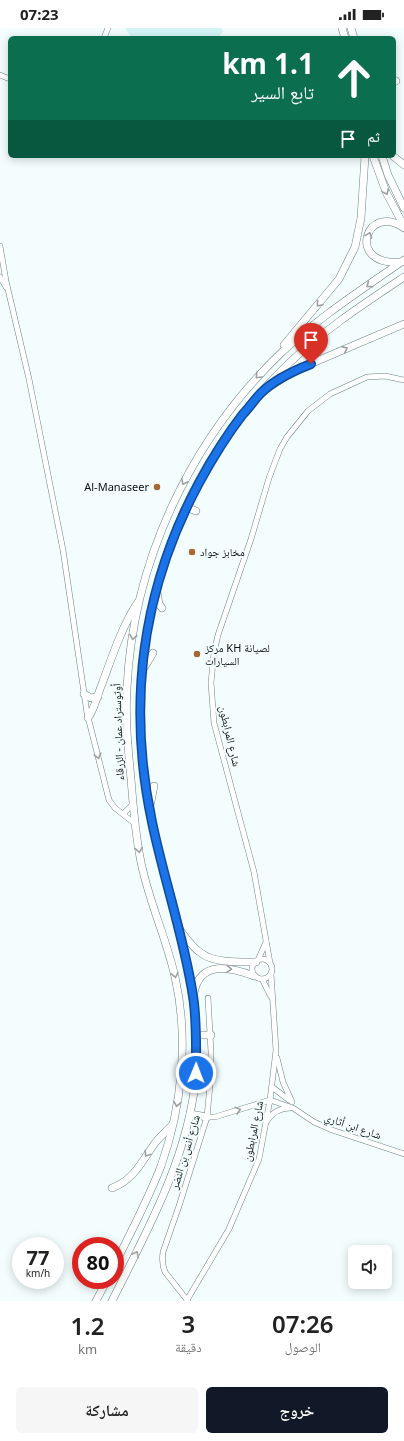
<!DOCTYPE html>
<html lang="ar">
<meta charset="utf-8">
<style>
:root{--surface:#fff;--page:#f6f6f6;--text:#222;--muted:#767676;--accent:#111827}
body{margin:0;font-family:"Noto Sans","Noto Naskh Arabic",sans-serif;background:var(--page);color:var(--text);direction:rtl;height:100vh;display:flex;flex-direction:column;font-size:15px;white-space:nowrap}
*{box-sizing:border-box;margin:0}
p{font-size:13px;color:var(--muted)}
.icon{flex:none;width:22px;height:22px;fill:none;stroke:currentColor;stroke-width:2;stroke-linecap:round;stroke-linejoin:round}
.map{position:relative;height:1273px;overflow:hidden;direction:ltr}
.side{display:flex;flex-direction:column;background:var(--surface);flex:1}
.side>*{flex:none}
.hud{position:absolute;left:8px;top:8px;width:388px;height:122px;border-radius:6px;box-shadow:0 2px 10px #0003;direction:rtl;background:#0b6e4f;color:#fff;overflow:hidden}
.buttons{position:absolute;left:348px;top:1217px;display:grid;gap:8px}
.buttons a{display:grid;place-items:center;width:44px;height:44px;border-radius:6px;background:var(--surface);box-shadow:0 2px 10px #0003;font-size:20px}
.speed{position:absolute;left:12px;top:1209px;display:flex;gap:8px;font-size:20px;font-weight:700;text-align:center}
.speed>*{display:grid;place-content:center;width:52px;height:52px;border-radius:50%;background:var(--surface);box-shadow:0 2px 10px #0003;line-height:1}
.speed small{font-size:10px;font-weight:400}
.speed .limit{border:6px solid #d22;background:#fff;color:#111}
.pin{position:absolute;display:grid;place-items:center;width:34px;height:34px;color:#fff;margin:-41px -17px;border-radius:50% 50% 50% 0;rotate:-45deg;box-shadow:0 0 4px #0007}
.pin .icon{rotate:45deg}
.me{position:absolute;width:44px;margin:-22px;rotate:1deg;stroke-linejoin:round;filter:drop-shadow(0 0 3px #0008)}
.turn{display:flex;align-items:center;gap:14px;height:84px;padding:0 16px;font-size:18px}
.turn .icon{width:52px;height:52px;stroke-width:2.5}
.turn b{display:block;font-size:28px;line-height:34px}
.then{display:flex;align-items:center;height:38px;padding:0 16px;background:#0003;gap:8px;font-size:15px}
.eta{display:flex;justify-content:space-evenly;align-items:center;height:68px;text-align:center}
.eta b{font-size:24px;font-weight:600;line-height:28px}
.action{display:flex;gap:8px;margin-top:auto;padding:8px 16px}
.action a{flex:1;height:46px;border-radius:6px;background:var(--accent);color:#fff;font-size:16px;font-weight:600;line-height:46px;text-align:center}
.action a+a{background:var(--page);color:var(--text)}
.status{display:flex;justify-content:space-between;align-items:center;height:28px;padding:0 20px;background:var(--surface);direction:ltr}
.status svg{height:11px;fill:currentColor}
.map>svg:first-child{display:block}
.built{fill:#d3f5f8}
.lines{fill:none;stroke-linecap:round;stroke-linejoin:round}
.tertiary-casing{stroke:#6c8183;stroke-width:6}
.primary-casing{stroke:#6c8183;stroke-width:8}
.trunk-casing{stroke:#6c8183;stroke-width:8}
.tertiary{stroke:#fff;stroke-width:5}
.primary{stroke:#fff;stroke-width:7}
.trunk{stroke:#fff;stroke-width:7}
.oneway{stroke:#9da0a0}
.route-casing{stroke:#114b97;stroke-width:10}
.route{stroke:#1a73e8;stroke-width:7}
.poi-dot{fill:#a86632;stroke:#f3fdfe;stroke-width:1.5}
.labels{text-anchor:middle;stroke-width:4;stroke-linejoin:round;paint-order:stroke}
.poi-label{font-size:11px;fill:#091112;stroke:#f3fdfe;text-anchor:start}
.street-label{font-size:11px;fill:#091112;stroke:#f3fdfe}
</style>
<div class="status"><b>07:23</b><svg viewBox="0 0 49 12"><path d="M0 12V9h3v3zM5 12V6h3v6zM10 12V3h3v9zM15 12V0h3v12zM26 1h20v11H26zM47 4h2v5h-2z"/></svg></div>
<div class="map">
<svg width="404" height="1273" viewBox="0 0 404 1273">
<rect width="100%" height="100%" fill="#f3fdfe"/>
<path class="built" d="M125 0H221L223 3 218 10H132Z"/>
<g class="lines">
<g class="tertiary-casing">
<g id="tertiary">
<path d="M104 10 108 0"/>
<path d="M0 47 10 51"/>
<path d="M0 218 6 253 29 351 63 522 87 685 109 772 115 780 134 795"/>
<path d="M0 249 6 259"/>
<path d="M123 786 133 776"/>
<circle cx="262" cy="941" r="10"/>
<path d="M258 932 266 914"/>
<path d="M270 935 254 844 214 695 211 655 214 624 218 607 251 511 269 450 280 421 287 409 308 383 330 366 367 349 385 348 404 352"/>
<path d="M262 951 271 969"/>
<path d="M277 1030 283 1054 292 1074"/>
<path d="M272 1059 289 1072"/>
<path d="M207 1089H215L270 1072 293 1080 314 1094 332 1102 404 1126"/>
<path d="M267 1093C272 1085 280 1080 290 1080"/>
<path d="M187 1272 229 1201 259 1131 270 1072 276 1022 271 946"/>
<path d="M188 1273 165 1244C162 1237 162 1231 163 1224L179 1178 207 1089 210 1057 211 1024 208 970"/>
</g>
</g>
<g class="primary-casing">
<g id="primary">
<path d="M342 0 345 10"/>
<path d="M351 0 354 10"/>
<path d="M394 54 396 53"/>
<path d="M373 128 386 164 404 198"/>
<path d="M382 128 388 147 404 180"/>
</g>
</g>
<g class="trunk-casing">
<g id="trunk">
<path d="M393 128 404 137"/>
<path d="M401 234C345 239 366 173 404 200"/>
<path d="M284 317 339 251 355 219 361 190 365 128"/>
<path d="M272 357 296 342 404 296"/>
<path d="M186 479 196 483"/>
<path d="M157 564 159 576 162 580"/>
<path d="M144 640 153 625"/>
<path d="M84 666 91 670 98 668"/>
<path d="M88 690C95 680 97 668 102 656 112 629 122 598 138 574"/>
<path d="M150 778 154 758"/>
<path d="M180 902C186 910 192 919 201 925 213 935 240 934 256 934"/>
<path d="M194 965C200 932 230 939 254 948"/>
<path d="M196 1007H211"/>
<path d="M190 1086 207 1089"/>
<path d="M112 1160C134 1152 142 1133 155 1115 160 1109 166 1103 172 1097"/>
<path d="M115 1236C131 1204 148 1172 161 1138 182 1079 189 1010 175 949 166 908 147 870 140 829 135 803 133 777 131 751 128 720 125 690 127 660 133 533 191 411 282 324 319 289 363 261 404 232"/>
<path d="M96 1273 107 1252"/>
<path d="M112 1273C148 1201 188 1130 196 1048 203 961 169 878 152 794 117 630 163 458 285 339 321 304 362 277 404 249"/>
</g>
</g>
<use href="#tertiary" class="tertiary"/>
<use href="#primary" class="primary"/>
<use href="#trunk" class="trunk"/>
</g>
<defs><path id="oneway-chevron" d="M-2-3.5L2.5 0L-2 3.5" fill="none" stroke-width="1.6" stroke-linecap="round" stroke-linejoin="round"/></defs>
<g class="oneway">
<use href="#oneway-chevron" transform="translate(386 164) rotate(66)"/>
<use href="#oneway-chevron" transform="translate(369 207) rotate(-70)"/>
<use href="#oneway-chevron" transform="translate(369 257) rotate(144)"/>
<use href="#oneway-chevron" transform="translate(319 276) rotate(130)"/>
<use href="#oneway-chevron" transform="translate(345 321) rotate(-24)"/>
<use href="#oneway-chevron" transform="translate(258 348) rotate(133)"/>
<use href="#oneway-chevron" transform="translate(184 454) rotate(117)"/>
<use href="#oneway-chevron" transform="translate(133 609) rotate(99)"/>
<use href="#oneway-chevron" transform="translate(98 728) rotate(75)"/>
<use href="#oneway-chevron" transform="translate(139 822) rotate(81)"/>
<use href="#oneway-chevron" transform="translate(229 941) rotate(4)"/>
<use href="#oneway-chevron" transform="translate(175 947) rotate(77)"/>
<use href="#oneway-chevron" transform="translate(177 1076) rotate(100)"/>
<use href="#oneway-chevron" transform="translate(238 1082) rotate(-17)"/>
<use href="#oneway-chevron" transform="translate(147 1126) rotate(124)"/>
<use href="#oneway-chevron" transform="translate(136 1226) rotate(-63)"/>
</g>
<g class="lines">
<g class="route-casing">
<path id="route" d="M196 1045C196 1019 197 993 193 968 184 909 164 852 152 794 127 676 142 561 199 455 212 431 226 408 243 386 249 380 254 372 261 365 274 352 293 343 311 336"/>
</g>
<use href="#route" class="route"/>
</g>
<g class="poi-dot">
<circle cx="157" cy="459" r="4"/>
<circle cx="192" cy="524" r="4"/>
<circle cx="197" cy="626" r="4"/>
</g>
<g class="labels">
<g class="poi-label">
<text x="149" y="463" text-anchor="end">Al-Manaseer</text>
<text x="200" y="528">مخابز جواد</text>
<text x="205" y="624">مركز KH لصيانة<tspan x="205" dy="13">السيارات</tspan></text>
</g>
<g class="street-label">
<text transform="translate(118 704) rotate(-92)" y="4">أوتوستراد عمان - الزرقاء</text>
<text transform="translate(230 708) rotate(77)" y="4">شارع المرابطون</text>
<text transform="translate(353 1098) rotate(19)" y="4">شارع ابن أثاري</text>
<text transform="translate(253 1103) rotate(-78)" y="4">شارع المرابطون</text>
<text transform="translate(185 1124) rotate(-73)" y="4">شارع أنس بن النضر</text>
</g>
</g>
</svg>
<div class="buttons">
<a><svg class="icon" aria-label="sound" viewBox="0 0 24 24"><path d="M4 9h4l5-4v14l-5-4H4zM17 9q2 3 0 6"/></svg></a>
</div>
<div class="speed"><div>77<small>km/h</small></div><div class="limit">80</div></div>
<div class="pin" style="left:311px;top:336px;background:#d93025"><svg class="icon" aria-label="arrive" viewBox="0 0 24 24"><path d="M6 21V4h12l-3 4 3 4H6"/></svg></div>
<svg class="me" style="left:196px;top:1045px" viewBox="-20 -20 40 40"><circle r="17" fill="#1a73e8" stroke="#fff" stroke-width="3"/><path d="M0-11L8 9 0 5-8 9z" fill="#fff"/></svg>
<div class="hud">
<div class="turn"><svg class="icon" aria-label="ahead" viewBox="0 0 24 24"><path d="M12 20V5M6 11l6-6 6 6"/></svg><div><b>1.1 km</b>تابع السير</div></div>
<div class="then">ثم<svg class="icon" aria-label="arrive" viewBox="0 0 24 24"><path d="M6 21V4h12l-3 4 3 4H6"/></svg></div>
</div>
</div>
<section class="side">
<div class="eta">
<div><b>07:26</b><p>الوصول</p></div>
<div><b>3</b><p>دقيقة</p></div>
<div><b>1.2</b><p>km</p></div>
</div>
<div class="action"><a>خروج</a><a>مشاركة</a></div>
</section>
